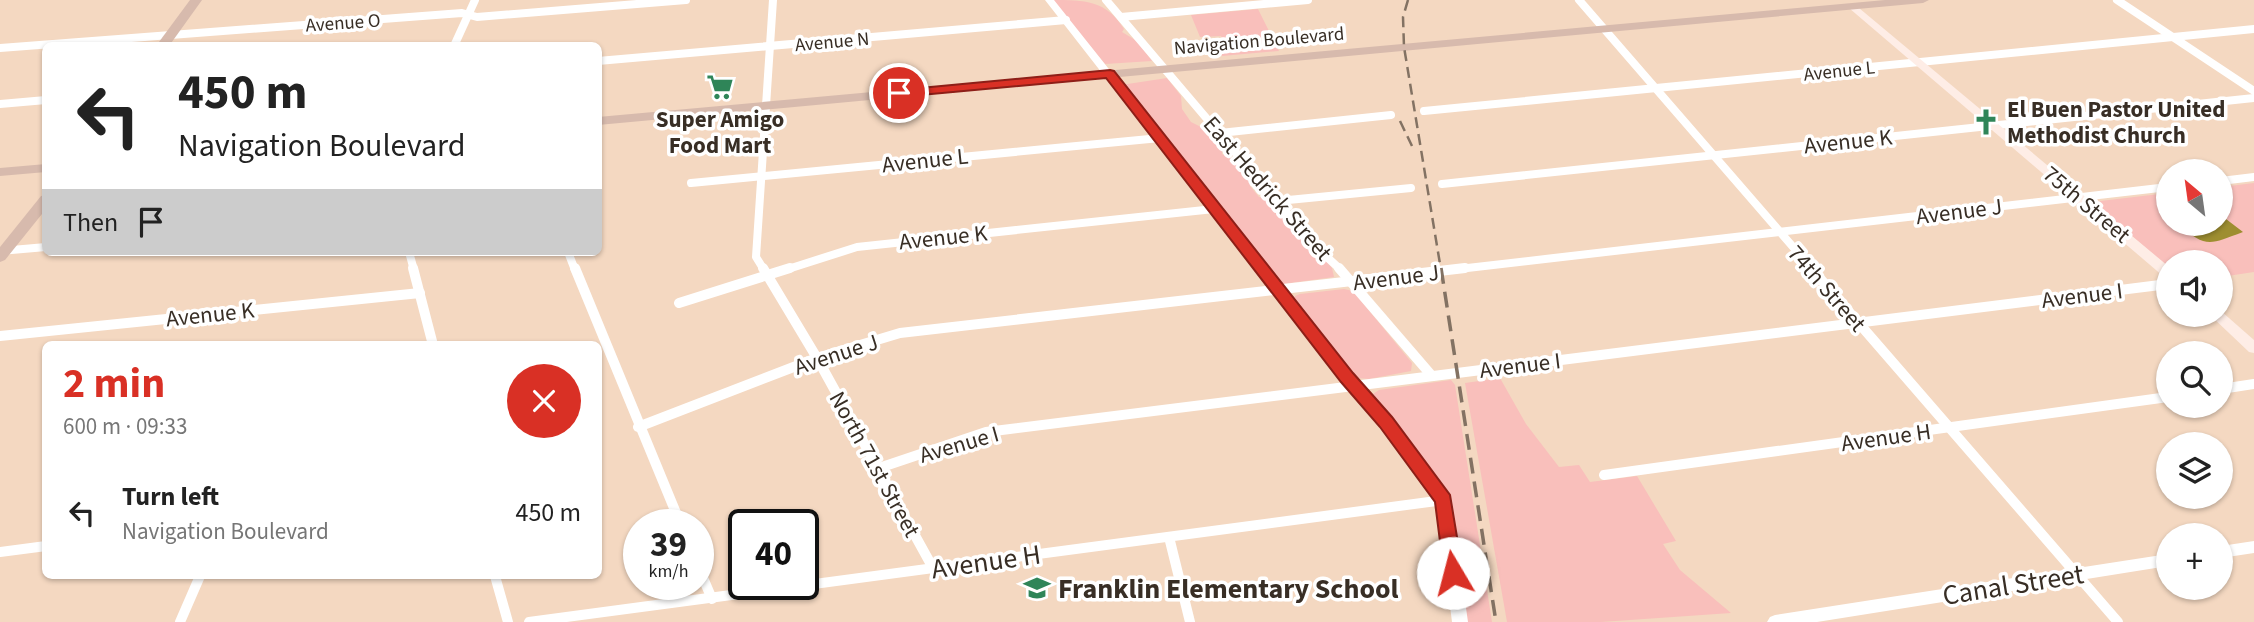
<!DOCTYPE html>
<meta charset="utf-8">
<style>
:root{--surface:#fff;--page:#f2f2f2;--text:#222;--muted:#767676;--accent:#d93025}
body{margin:0;font-family:"Source Sans 3",sans-serif;background:var(--page);color:var(--text);height:100vh;display:flex;flex-direction:column;font-size:26px;white-space:nowrap}
*{box-sizing:border-box;margin:0}
p{font-size:23px;color:var(--muted)}
.icon{flex:none;width:38px;height:38px;fill:none;stroke:currentColor;stroke-width:2;stroke-linecap:round;stroke-linejoin:round}
.map{position:relative;flex:1;overflow:hidden}
.details{position:absolute;left:42px;top:341px;width:560px;height:238px;display:flex;flex-direction:column;background:var(--surface);border-radius:10px;box-shadow:0 2px 5px #0004}
.details>*{flex:none}
.top-card{position:absolute;left:42px;top:42px;width:560px;height:214px;border-radius:10px;box-shadow:0 2px 5px #0004;background:#fff;color:var(--text);overflow:hidden}
.needle{width:46px;rotate:331deg}
.buttons{position:absolute;left:2156px;top:159px;display:grid;gap:14px}
.buttons a{display:grid;place-items:center;width:77px;height:77px;border-radius:50%;background:var(--surface);box-shadow:0 2px 5px #0004;font-size:35px}
.speed{position:absolute;left:623px;top:509px;display:flex;gap:14px;font-size:35px;font-weight:700;text-align:center}
.speed>*{display:grid;place-content:center;width:91px;height:91px;border-radius:50%;background:var(--surface);box-shadow:0 2px 5px #0004;line-height:1}
.speed small{font-size:18px;font-weight:400}
.speed .limit{border:4px solid #111;border-radius:10px;background:#fff;color:#111}
.pin{position:absolute;display:grid;place-items:center;width:60px;height:60px;color:#fff;margin:-30px;border:4px solid #fff;border-radius:50%;box-shadow:0 2px 7px #0007}
.me{position:absolute;width:77px;margin:-38px;rotate:352deg;stroke-linejoin:round;filter:drop-shadow(0 0 5px #0008)}
.turn{display:flex;align-items:center;gap:24px;height:147px;padding:0 21px;font-size:32px}
.turn .icon{width:91px;height:91px;stroke-width:2.5}
.turn b{display:block;font-size:49px;line-height:60px}
.then{display:flex;align-items:center;height:66px;padding:0 21px;background:#0003;gap:14px;font-size:26px}
.round{display:grid;place-items:center;flex:none;width:74px;height:74px;border-radius:37px;background:var(--page)}
.overview{display:flex;align-items:center;justify-content:space-between;height:119px;padding:0 21px}
h1{font-size:42px;font-weight:700;line-height:52px;color:var(--accent)}
ul{padding:0;list-style:none}
li{display:flex;align-items:center;gap:21px;height:105px;padding:0 21px}
li div{flex:1}
li b{display:block;font-size:26px}
li em{font-style:normal}
.map>svg:first-child{display:block}
.green{fill:#f9bfbb}
.water{fill:#9e8e30}
.lines{fill:none;stroke-linecap:round;stroke-linejoin:round}
.minor-far1{stroke:#fff;stroke-width:8}
.minor{stroke:#fff;stroke-width:10}
.tertiary{fill:#fff;fill-rule:evenodd}
.secondary{fill:#feede6;fill-rule:evenodd}
.primary{fill:#d7baad;fill-rule:evenodd}
.rail-far1{stroke:#837263;stroke-width:2.5;stroke-dasharray:11 6;stroke-linecap:butt}
.rail{stroke:#837263;stroke-width:3.5;stroke-dasharray:16 8;stroke-linecap:butt}
.route{fill:#d93025;stroke:#8d1f18;stroke-width:2}
.labels{text-anchor:middle;stroke-width:7;stroke-linejoin:round;paint-order:stroke}
.far-street-label{font-size:19px;fill:#382e25;stroke:#fff}
.poi-label{font-size:23px;font-weight:bold;fill:#382e25;stroke:#fff;text-anchor:start}
.street-label{font-size:23px;fill:#382e25;stroke:#fff}
.near-street-label{font-size:28px;fill:#382e25;stroke:#fff}
.near-poi-label{font-size:28px;font-weight:bold;fill:#382e25;stroke:#fff;text-anchor:start}
</style>
<div class="map">
<svg width="2254" height="622" viewBox="0 0 2254 622">
<rect width="100%" height="100%" fill="#f4d8c1"/>
<g class="green">
<path d="M1052 0C1085 0 1106 0 1124 29L1122 32 1137 41 1152 61 1105 64Z"/>
<path d="M1258 9 1279 51 1222 56 1220 51 1228 50 1221 36 1200 37 1191 15Z"/>
<path d="M1167 78 1181 96 1182 109 1191 122 1213 133 1222 143V154L1238 161 1251 177 1250 186 1259 197 1270 199 1332 268 1334 277 1283 284 1276 282 1121 85Z"/>
<path d="M2254 183V272L2221 277V262H2168V267L2092 202 2168 193V224H2221V187Z"/>
<path d="M1344 289 1353 291 1412 363 1411 371 1369 379 1357 378 1293 301 1295 296 1300 294Z"/>
<path d="M1500 378 1526 424 1559 467 1579 465 1590 482 1637 476 1676 541 1663 544 1680 570 1731 613 1601 622H1507L1465 383Z"/>
<path d="M1451 380 1455 385 1492 622H1465L1451 515 1370 396 1379 390Z"/>
</g>
<path class="water" d="M2221 219H2226L2243 232C2208 245 2207 248 2177 224H2221Z"/>
<g class="lines">
<g class="minor-far1">
<path d="M1106 0 1315 246 1341 270"/>
<path d="M1579 0 1813 270"/>
<path d="M2117 0 2254 91"/>
<path d="M1121 17 1308 0"/>
<path d="M454 46 475 0"/>
<path d="M0 48 462 13 477 17 686 0"/>
<path d="M598 61 1066 20"/>
<path d="M0 104 46 100"/>
<path d="M1424 111 2254 29"/>
<path d="M1220 133 1391 115"/>
<path d="M2221 181 2254 177"/>
<path d="M691 183 1160 138"/>
<path d="M1442 184 2254 98"/>
<path d="M1278 201 1411 188"/>
<path d="M0 251 46 247"/>
<path d="M409 252 414 270"/>
<path d="M568 252 575 270"/>
<path d="M764 270 756 257 773 0"/>
<path d="M785 270 857 247 1214 209"/>
<path d="M1450 270 2168 187"/>
</g>
<g class="minor">
<path d="M413 268 433 345"/>
<path d="M575 268 681 525"/>
<path d="M763 268 817 358 933 568"/>
<path d="M1339 268 1432 376"/>
<path d="M1811 268 2118 622"/>
<path d="M679 303 790 268"/>
<path d="M0 336 420 293"/>
<path d="M2221 389 2254 384"/>
<path d="M638 427 817 358 900 333 1465 268"/>
<path d="M876 469 986 432 2168 284"/>
<path d="M1604 475 2168 397"/>
<path d="M1169 537 1190 622"/>
<path d="M0 552 46 546"/>
<path d="M698 566 712 599"/>
<path d="M495 576 508 622"/>
<path d="M180 622 200 576"/>
<path d="M529 622 1444 500"/>
</g>
<g class="tertiary">
<path d="M1045 0H1054L1352 375 1391 418 1451 500 1468 622H1452L1437 501 1381 426 1342 381Z"/>
<path d="M2254 541V553L2221 558V546Z"/>
<path d="M2168 554V566L1817 622H1767L1770 617 1775 615Z"/>
</g>
<g class="secondary">
<path d="M1853 3 2168 266V277L2163 276 1849 8 1848 6Z"/>
<path d="M2221 311 2254 340V353L2249 352 2210 315H2221Z"/>
</g>
<g class="primary">
<path d="M190 0H202L169 46H156Z"/>
<path d="M1885 0H1929L1923 3 598 125V117Z"/>
<path d="M46 164V172L0 176V168Z"/>
<path d="M46 195V209L5 260 0 262V247L41 196Z"/>
</g>
<g class="rail-far1">
<path d="M1408 0 1403 17 1404 47 1441 270"/>
<path d="M1400 121 1412 146"/>
</g>
<path class="rail" d="M1441 268 1496 622"/>
</g>
<path class="route" d="M1110 70 1114 71 1353 373 1392 417 1450 495 1463 573 1460 579H1446L1444 573 1435 502 1380 427 1341 382 1106 78 899 97 892 93 899 90Z"/>
<defs>
<g id="supermarket-bare" transform="scale(2.1)"><path d="M-6-5.5h2.5l.6 2H6L4.5 2H-2.5L-4.4-4H-6ZM-1.5 3.2a1.3 1.3 0 1 0 .1 0ZM3 3.2a1.3 1.3 0 1 0 .1 0Z" fill="#2f8558" stroke="#fff" stroke-width="2.5" paint-order="stroke"/></g>
<g id="church-bare" transform="scale(2.1)"><path d="M-1.2-6h2.4v3.5h3.3v2.4h-3.3V6h-2.4V-.1h-3.3v-2.4h3.3Z" fill="#2f8558" stroke="#fff" stroke-width="2.5" paint-order="stroke"/></g>
<g id="school-bare" transform="scale(2.1)"><path d="M0-5L7-2L0 1L-7-2ZM-4 1L0 2.5L4 1V4Q0 6-4 4Z" fill="#2f8558" stroke="#fff" stroke-width="2.5" paint-order="stroke"/></g>
</defs>
<g fill-rule="evenodd">
<use href="#supermarket-bare" x="720" y="87"/>
<use href="#church-bare" x="1986" y="122"/>
<use href="#school-bare" x="1037" y="588"/>
</g>
<g class="labels">
<g class="far-street-label">
<text transform="translate(343 22) rotate(-4)" y="7">Avenue O</text>
<text transform="translate(1259 40) rotate(-5)" y="7">Navigation Boulevard</text>
<text transform="translate(832 41) rotate(-5)" y="7">Avenue N</text>
<text transform="translate(1839 70) rotate(-6)" y="7">Avenue L</text>
</g>
<g class="poi-label">
<text x="2007" y="117">El Buen Pastor United<tspan x="2007" dy="26">Methodist Church</tspan></text>
<text x="720" y="127" text-anchor="middle">Super Amigo<tspan x="720" dy="26">Food Mart</tspan></text>
</g>
<g class="street-label">
<text transform="translate(1848 141) rotate(-6)" y="8">Avenue K</text>
<text transform="translate(925 160) rotate(-6)" y="8">Avenue L</text>
<text transform="translate(1268 188) rotate(49)" y="8">East Hedrick Street</text>
<text transform="translate(2087 204) rotate(40)" y="8">75th Street</text>
<text transform="translate(1959 211) rotate(-7)" y="8">Avenue J</text>
<text transform="translate(943 237) rotate(-6)" y="8">Avenue K</text>
<text transform="translate(1396 277) rotate(-7)" y="8">Avenue J</text>
<text transform="translate(1827 288) rotate(49)" y="8">74th Street</text>
<text transform="translate(2082 295) rotate(-7)" y="8">Avenue I</text>
<text transform="translate(210 314) rotate(-6)" y="8">Avenue K</text>
<text transform="translate(836 354) rotate(-18)" y="8">Avenue J</text>
<text transform="translate(1520 365) rotate(-7)" y="8">Avenue I</text>
<text transform="translate(1886 437) rotate(-8)" y="8">Avenue H</text>
<text transform="translate(959 444) rotate(-16)" y="8">Avenue I</text>
<text transform="translate(875 464) rotate(61)" y="8">North 71st Street</text>
</g>
<g class="near-street-label">
<text transform="translate(986 561) rotate(-8)" y="10">Avenue H</text>
<text transform="translate(2013 584) rotate(-9)" y="10">Canal Street</text>
</g>
<g class="near-poi-label">
<text x="1058" y="598">Franklin Elementary School</text>
</g>
</g>
</svg>
<div class="buttons">
<a><svg class="needle" viewBox="-14 -14 28 28"><path d="M0-13l5 13h-10z" fill="#e53935"/><path d="M0 13l5-13h-10z" fill="#767676"/></svg></a>
<a><svg class="icon" aria-label="sound" viewBox="0 0 24 24"><path d="M4 9h4l5-4v14l-5-4H4zM17 9q2 3 0 6"/></svg></a>
<a><svg class="icon" aria-label="search" viewBox="0 0 24 24"><circle cx="10" cy="10" r="6"/><path d="M15 15l6 6"/></svg></a>
<a><svg class="icon" aria-label="layers" viewBox="0 0 24 24"><path d="M12 4l9 5-9 5-9-5zM3 14l9 5 9-5"/></svg></a>
<a>+</a>
</div>
<div class="speed"><div>39<small>km/h</small></div><div class="limit">40</div></div>
<div class="pin" style="left:899px;top:93px;background:#d93025"><svg class="icon" aria-label="arrive" viewBox="0 0 24 24"><path d="M6 21V4h12l-3 4 3 4H6"/></svg></div>
<svg class="me" style="left:1453px;top:573px" viewBox="-20 -20 40 40"><circle r="19" fill="#fff"/><path d="M0-13L10 11 0 6-10 11z" fill="#d93025"/></svg>
<div class="top-card">
<div class="turn"><svg class="icon" aria-label="left" viewBox="0 0 24 24"><path d="M17 20v-9H6M10 6l-5 5 5 5"/></svg><div><b>450 m</b>Navigation Boulevard</div></div>
<div class="then">Then<svg class="icon" aria-label="arrive" viewBox="0 0 24 24"><path d="M6 21V4h12l-3 4 3 4H6"/></svg></div>
</div>
<section class="details">
<div class="overview"><div><h1>2 min</h1><p>600 m · 09:33</p></div><a class="round" style="background:#d93025;color:#fff"><svg class="icon" aria-label="close" viewBox="0 0 24 24"><path d="M6 6l12 12M18 6L6 18"/></svg></a></div>
<ul>
<li><svg class="icon" aria-label="left" viewBox="0 0 24 24"><path d="M17 20v-9H6M10 6l-5 5 5 5"/></svg><div><b>Turn left</b><p>Navigation Boulevard</p></div><em>450 m</em></li>
</ul>
</section>
</div>
